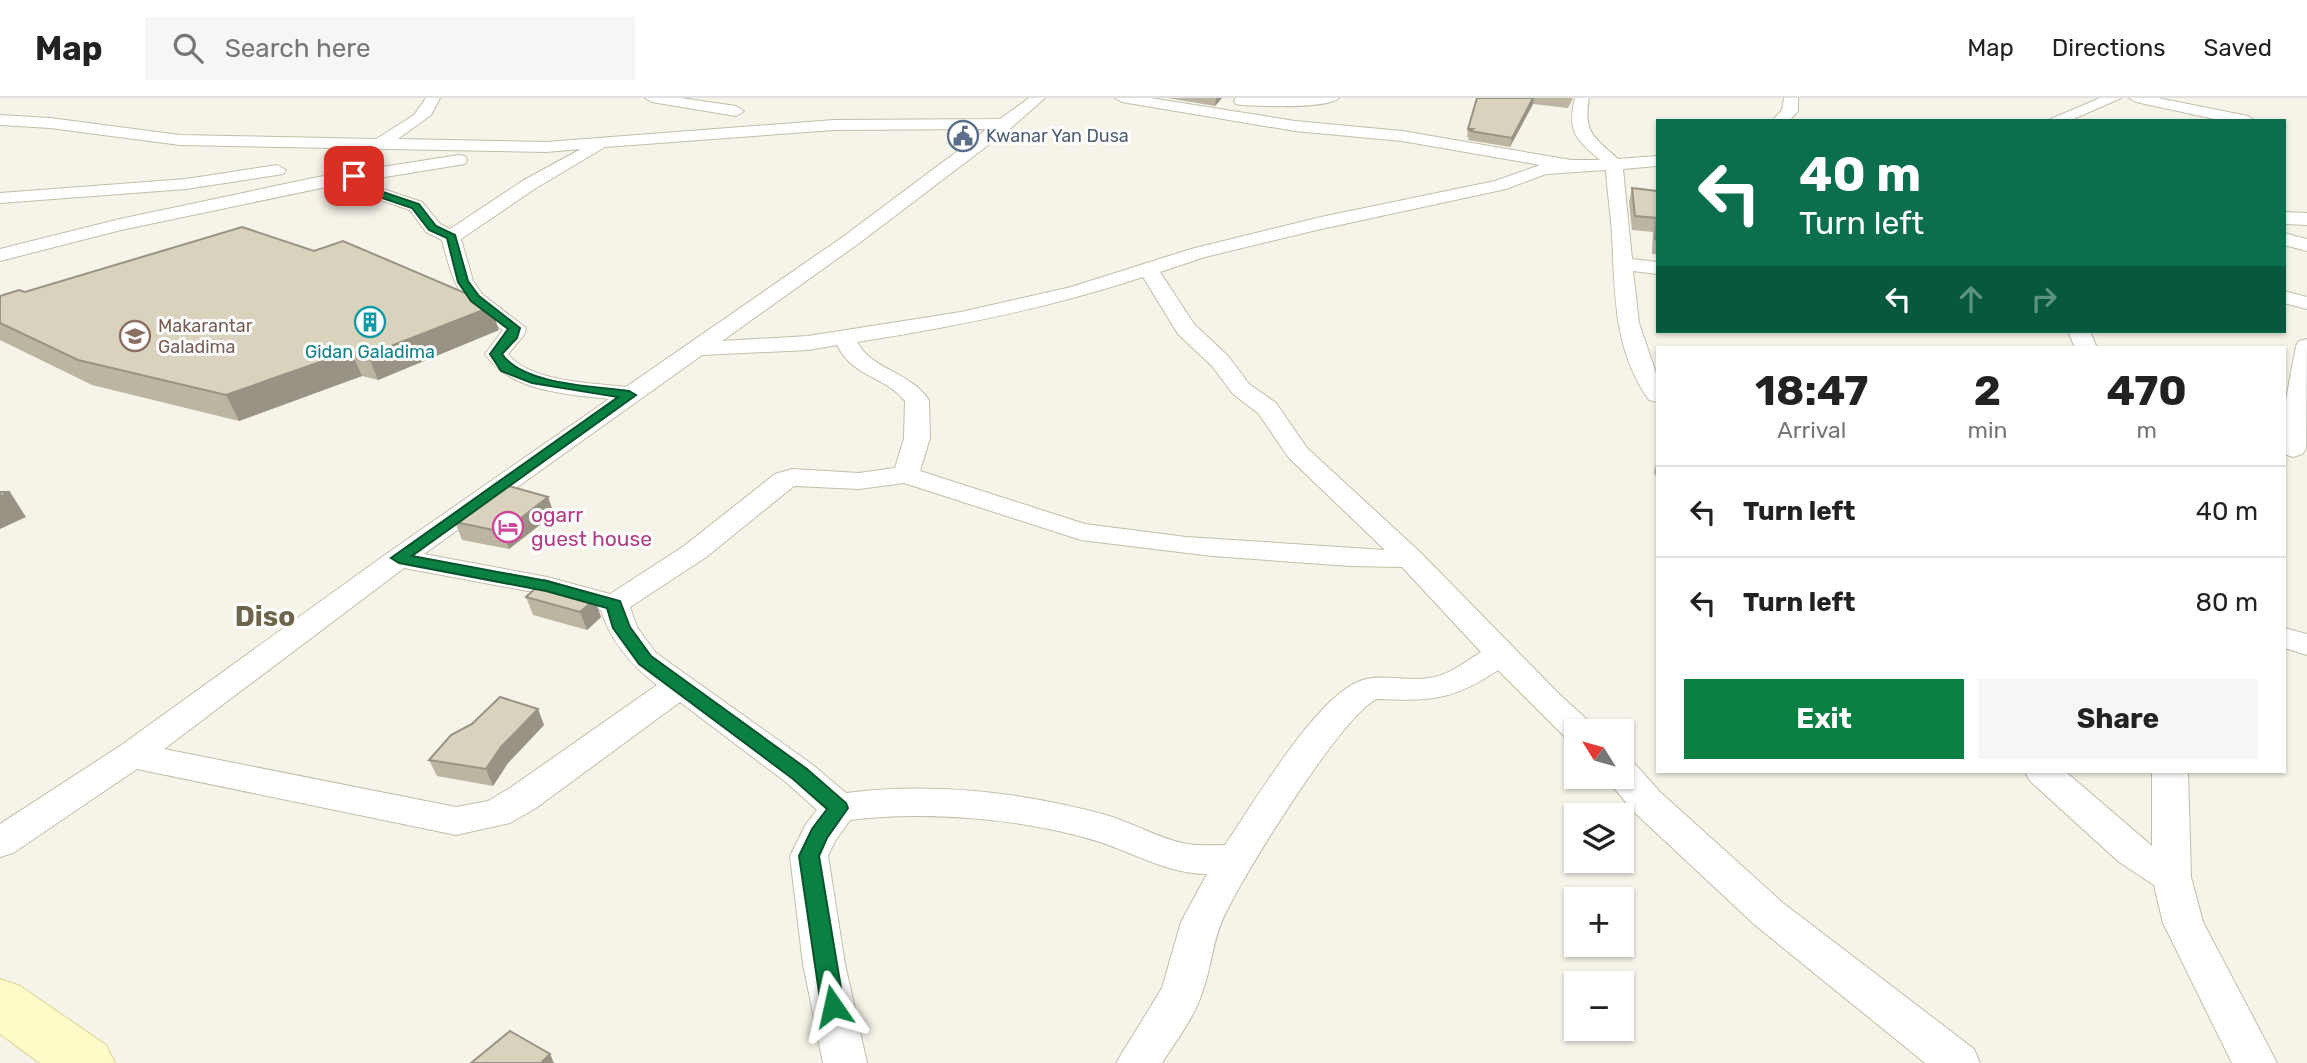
<!DOCTYPE html>
<meta charset="utf-8">
<style>
:root{--surface:#fff;--page:#f6f6f6;--text:#222;--muted:#767676;--line:#e0e0e0;--accent:#0b8043}
body{margin:0;font-family:Rubik,sans-serif;background:var(--page);color:var(--text);height:100vh;display:flex;flex-direction:column;font-size:26px;white-space:nowrap}
*{box-sizing:border-box;margin:0}
p{font-size:23px;color:var(--muted)}
.icon{flex:none;width:38px;height:38px;fill:none;stroke:currentColor;stroke-width:2;stroke-linecap:round;stroke-linejoin:round}
.map{position:relative;flex:1;overflow:hidden}
.sheet{position:absolute;left:1656px;top:248px;width:630px;height:427px;display:flex;flex-direction:column;background:var(--surface);border-radius:0px;box-shadow:0 2px 5px #0004}
.sheet>*{flex:none}
.top-card{position:absolute;left:1656px;top:21px;width:630px;height:214px;border-radius:0px;box-shadow:0 2px 5px #0004;background:#0b6e4f;color:#fff;overflow:hidden}
.needle{width:46px;rotate:307deg}
.controls{position:absolute;left:1564px;top:621px;display:grid;gap:14px}
.controls a{display:grid;place-items:center;width:70px;height:70px;border-radius:0px;background:var(--surface);box-shadow:0 2px 5px #0004;font-size:35px}
.pin{position:absolute;display:grid;place-items:center;width:60px;height:60px;color:#fff;margin:-30px;border-radius:14px;box-shadow:0 4px 10px #0006}
.me{position:absolute;width:77px;margin:-38px;rotate:349deg;stroke-linejoin:round;filter:drop-shadow(0 0 5px #0008)}
.turn{display:flex;align-items:center;gap:24px;height:147px;padding:0 28px;font-size:32px}
.turn .icon{width:91px;height:91px;stroke-width:2.5}
.turn b{display:block;font-size:49px;line-height:60px}
.lanes{display:flex;align-items:center;height:66px;padding:0 28px;background:#0003;justify-content:center;gap:35px;direction:ltr}
.lanes .off{opacity:.35}
.eta{display:flex;justify-content:space-evenly;align-items:center;height:119px;text-align:center}
.eta b{font-size:42px;font-weight:700;line-height:49px}
.action{display:flex;gap:14px;margin-top:auto;padding:14px 28px}
.action a{flex:1;height:80px;border-radius:0px;background:var(--accent);color:#fff;font-size:28px;font-weight:700;line-height:80px;text-align:center}
.action a+a{background:var(--page);color:var(--text)}
ul{padding:0;list-style:none}
li{display:flex;align-items:center;gap:21px;height:91px;padding:0 28px;border-top:2px solid var(--line)}
li div{flex:1}
li b{display:block;font-size:26px}
li em{font-style:normal}
header{display:flex;align-items:center;gap:42px;box-sizing:border-box;height:98px;padding:0 35px;background:var(--surface);border-bottom:2px solid var(--line)}
header strong{font-size:33px}
nav{display:flex;gap:38px;margin-inline-start:auto;font-size:24px}
.search{width:490px;height:63px;background:var(--page);display:flex;align-items:center;gap:18px;box-sizing:border-box;padding:0 24px;border-radius:0px;color:var(--muted);font-size:26px}
.map>svg:first-child{display:block}
.lines{fill:none;stroke-linecap:round;stroke-linejoin:round}
.street-casing{stroke:#c2bea9;stroke-width:2}
.secondary-casing{stroke:#dad493;stroke-width:2}
.street{fill:#fff;fill-rule:evenodd}
.secondary{fill:#fffbc9;fill-rule:evenodd}
.wall{fill:#bbb5a2}
.shaded-wall{fill:#989384}
.building{fill:#d9d2bc;stroke:#989384;stroke-width:2}
.route{fill:#0b8043;stroke:#07532c;stroke-width:2}
.labels{text-anchor:middle;stroke-width:6;stroke-linejoin:round;paint-order:stroke}
.far-service-label{font-size:18px;fill:#4e5e75;stroke:#fff;text-anchor:start}
.far-education-label{font-size:18px;fill:#785e54;stroke:#fff;text-anchor:start}
.far-culture-label{font-size:18px;fill:#0d838f;stroke:#fff}
.hotel-label{font-size:21px;fill:#b23c85;stroke:#fff;text-anchor:start}
.district-label{font-size:28px;font-weight:bold;fill:#6e664b;stroke:#fff}
</style>
<header>
<strong>Map</strong>
<div class="search"><svg class="icon" aria-label="search" viewBox="0 0 24 24"><circle cx="10" cy="10" r="6"/><path d="M15 15l6 6"/></svg>Search here</div>
<nav><a>Map</a><a>Directions</a><a>Saved</a></nav>
</header>
<div class="map">
<svg width="2307" height="965" viewBox="0 0 2307 965">
<rect width="100%" height="100%" fill="#f6f4e8"/>
<g class="lines">
<g class="street-casing">
<g id="street">
<path d="M426 0H440L431 17 398 41 546 44 834 22 1000 21 1029 0H1045L1012 29 858 146 722 243 808 238 961 214 1071 189 1191 151 1321 119 1495 83 1540 67 1402 43 1295 33 1122 4 1115 0H1150L1295 23 1402 33 1571 62H1600C1575 40 1567 34 1575 0H1589C1583 35 1594 39 1618 61L1657 58V68L1623 71 1632 161 1657 164V176L1633 173 1639 225 1657 278V304L1649 302C1613 251 1615 195 1612 137 1611 115 1607 94 1606 72L1546 76 1506 91 1321 131 1205 159 1160 174 1194 226 1228 258 1249 286 1276 305 1307 350 1420 454 1559 596 1592 626 1597 634H1577V645L1568 642 1498 572C1452 603 1431 603 1377 601 1342 616 1239 783 1222 823 1212 846 1211 872 1202 895 1194 920 1176 943 1162 965H1116L1162 890 1181 824 1207 776C1169 776 1136 756 1100 744 1027 721 926 712 850 722L835 743 828 758 845 866 867 965H823L803 866 790 758 806 726 817 712 787 685 680 604 536 710 510 725 456 737 137 671 13 755 0 759V726L120 648 389 454 609 301C566 296 511 294 485 256L503 232C459 198 456 196 442 142L426 134 410 112 359 95 350 84 121 132 0 163V151L120 121 318 79 459 57 465 58 467 62 465 66 366 82 371 87 422 104 440 126 450 131 524 82 581 51 546 54 180 47 50 30 0 27V17L50 20 180 37 376 41 414 17ZM987 31 844 138 626 289C594 285 529 284 508 256L524 237 526 230 482 196 473 183 461 141 536 90 605 49 834 32ZM1143 179 1178 236 1212 268 1233 296 1258 315 1289 360 1385 452 1186 439 1085 426 920 373 930 340 929 302C908 272 873 273 857 244 954 229 1049 210 1143 179ZM837 247C853 280 884 277 905 303L904 340 895 370 859 375 792 371 775 376 684 448 610 496 547 479 424 456 702 257 808 252ZM904 385 1081 442 1212 458 1350 468 1402 469 1481 554C1465 564 1448 578 1429 580 1406 584 1382 575 1360 583 1316 599 1253 706 1225 747 1213 747 1199 748 1187 746 1160 741 1133 725 1106 717 1023 694 932 684 846 695L813 667 656 555 637 529 630 509 705 460 794 388 859 391ZM404 470 544 496 601 512C611 544 631 567 657 587L510 690 488 703 456 709 164 651Z"/>
<path d="M645 0H681L736 8 744 13 736 18 652 4Z"/>
<path d="M1236 0H1339C1327 11 1260 8 1241 7L1236 6 1234 3Z"/>
<path d="M1784 0H1798V13L1789 23H1772L1782 12Z"/>
<path d="M2100 0H2121L2069 23H2046Z"/>
<path d="M2129 0H2158L2248 18 2256 23H2224L2136 4Z"/>
<path d="M277 67 286 72 283 76 186 91 0 105V95L186 81Z"/>
<path d="M2284 114 2307 115V127L2284 126Z"/>
<path d="M2284 135 2307 141V153L2284 147Z"/>
<path d="M2284 193 2307 199V211L2284 205Z"/>
<path d="M2068 233H2090L2097 250H2075Z"/>
<path d="M2307 241 2306 351 2302 356 2293 359 2284 356V312L2296 248 2299 243Z"/>
<path d="M2284 530 2307 536V557L2284 550Z"/>
<path d="M1622 662 1635 666 1660 694 1783 805 1974 951 1980 965H1925L1755 827 1634 714 1609 684 1606 679H1622Z"/>
<path d="M2025 674H2066L2152 748V674H2188L2191 779 2203 824 2277 965H2232L2163 825 2154 787 2119 764 2030 683Z"/>
</g>
</g>
<g class="secondary-casing">
<path id="secondary" d="M0 881 20 888 106 947 115 965H40L0 936Z"/>
</g>
<use href="#street" class="street"/>
<use href="#secondary" class="secondary"/>
</g>
<g class="wall">
<path d="M1167 0H1222L1215 8Z"/>
<path d="M1477 0H1573L1568 10 1533 6 1510 49 1468 42 1469 39H1467L1468 31Z"/>
<path d="M1632 90 1657 93V156H1652L1653 134 1632 132 1629 104Z"/>
<path d="M25 194 499 232 378 282 362 278 239 323 92 287 0 242V198Z"/>
<path d="M1657 362V382L1654 374Z"/>
<path d="M548 399 554 416 509 451 462 442 455 424Z"/>
<path d="M526 499 601 519 587 532 533 517Z"/>
<path d="M472 626 544 627 508 665 493 688 437 678 429 662Z"/>
</g>
<g class="shaded-wall">
<path d="M1216 0H1222L1215 8Z"/>
<path d="M1533 0H1534L1533 6 1510 49 1512 40Z"/>
<path d="M491 209 499 232 378 282 368 257Z"/>
<path d="M351 253 362 278 239 323 226 297Z"/>
<path d="M10 394 26 419 0 431V398Z"/>
<path d="M548 399 554 416 509 451 503 434Z"/>
<path d="M595 501 601 519 587 532 580 514Z"/>
<path d="M538 611 544 627 508 665 493 688 486 671 501 649Z"/>
<path d="M550 956 554 965H541Z"/>
</g>
<g class="building">
<path d="M1477 0H1533L1512 40 1470 33 1473 31H1468Z"/>
<path d="M1632 90 1657 93V142L1655 141 1657 120 1635 118Z"/>
<path d="M242 129 314 153 343 143 484 203 491 209 368 257 351 253 226 297 78 262 0 225V198L19 192 25 194Z"/>
<path d="M502 386 548 399 503 434 455 424Z"/>
<path d="M0 394H10L0 398Z"/>
<path d="M544 482 593 496 595 501 580 514 526 499Z"/>
<path d="M500 599 538 611 501 649 486 671 429 662 451 637 472 626Z"/>
<path d="M510 933 550 956 541 965H471Z"/>
</g>
<path class="route" d="M351 76H357L368 89 419 106 436 128 455 137 468 183 479 198 520 230 517 240 502 256C523 287 594 288 629 293L636 297 412 458 547 483 620 503 630 529 651 558 807 671 846 705 848 710 827 740 819 758 844 908 841 915 833 918 825 915 821 908 799 758 812 731 827 711 793 681 639 566 613 530 607 510 546 493 399 465 391 460 618 299 532 285 501 273 490 256 508 231 471 203 458 184 447 140 429 132 412 110 361 93 349 78Z"/>
<defs>
<g id="civic-ring" transform="scale(1.575)"><circle r="9.5" fill="#fff" stroke="#5c6f8a" stroke-width="1.5"/><path d="M-.6-6.5H3V-4.5H.6V-3L4-1V1h2V6H-6V1h2V-1L-.6-3ZM-1.2 2.5V6h2.4V2.5Z" fill="#5c6f8a"/></g>
<g id="building-ring" transform="scale(1.575)"><circle r="9.5" fill="#fff" stroke="#0f9aa8" stroke-width="1.5"/><path d="M-4-6H4V6H1V3H-1V6H-4ZM-2.5-4.3h1.7v1.8h-1.7ZM.8-4.3h1.7v1.8H.8ZM-2.5-1h1.7V.8h-1.7ZM.8-1h1.7V.8H.8Z" fill="#0f9aa8"/></g>
<g id="school-ring" transform="scale(1.575)"><circle r="9.5" fill="#fff" stroke="#8d6e63" stroke-width="1.5"/><path d="M0-5L7-2L0 1L-7-2ZM-4 1L0 2.5L4 1V4Q0 6-4 4Z" fill="#8d6e63"/></g>
<g id="hotel-ring" transform="scale(1.575)"><circle r="9.5" fill="#fff" stroke="#d1479c" stroke-width="1.5"/><path d="M-6-4.5h1.5V1H6V5H4.5V3h-9V5H-6ZM-4 0a1.8 1.8 0 1 1 3.6 0ZM.5 0V-2.5h3Q6-2.5 6 0Z" fill="#d1479c"/></g>
</defs>
<g fill-rule="evenodd">
<use href="#civic-ring" x="963" y="38"/>
<use href="#building-ring" x="370" y="224"/>
<use href="#school-ring" x="135" y="238"/>
<use href="#hotel-ring" x="508" y="429"/>
</g>
<g class="labels">
<g class="far-service-label">
<text x="986" y="44">Kwanar Yan Dusa</text>
</g>
<g class="far-education-label">
<text x="158" y="234">Makarantar<tspan x="158" dy="21">Galadima</tspan></text>
</g>
<g class="far-culture-label">
<text x="370" y="260">Gidan Galadima</text>
</g>
<g class="hotel-label">
<text x="531" y="424">ogarr<tspan x="531" dy="24">guest house</tspan></text>
</g>
<g class="district-label">
<text x="265" y="528">Diso</text>
</g>
</g>
</svg>
<div class="controls">
<a><svg class="needle" viewBox="-14 -14 28 28"><path d="M0-13l5 13h-10z" fill="#e53935"/><path d="M0 13l5-13h-10z" fill="#767676"/></svg></a>
<a><svg class="icon" aria-label="layers" viewBox="0 0 24 24"><path d="M12 4l9 5-9 5-9-5zM3 14l9 5 9-5"/></svg></a>
<a>+</a>
<a>−</a>
</div>
<div class="pin" style="left:354px;top:78px;background:#d93025"><svg class="icon" aria-label="arrive" viewBox="0 0 24 24"><path d="M6 21V4h12l-3 4 3 4H6"/></svg></div>
<svg class="me" style="left:833px;top:908px" viewBox="-20 -20 40 40"><path d="M0-17L14 15 0 8-14 15z" fill="#0b8043" stroke="#fff" stroke-width="4"/></svg>
<div class="top-card">
<div class="turn"><svg class="icon" aria-label="left" viewBox="0 0 24 24"><path d="M17 20v-9H6M10 6l-5 5 5 5"/></svg><div><b>40 m</b>Turn left</div></div>
<div class="lanes"><svg class="icon" aria-label="left" viewBox="0 0 24 24"><path d="M17 20v-9H6M10 6l-5 5 5 5"/></svg><svg class="icon off" aria-label="ahead" viewBox="0 0 24 24"><path d="M12 20V5M6 11l6-6 6 6"/></svg><svg class="icon off" aria-label="right" viewBox="0 0 24 24"><path d="M7 20v-9h11M14 6l5 5-5 5"/></svg></div>
</div>
<section class="sheet">
<div class="eta">
<div><b>18:47</b><p>Arrival</p></div>
<div><b>2</b><p>min</p></div>
<div><b>470</b><p>m</p></div>
</div>
<ul>
<li><svg class="icon" aria-label="left" viewBox="0 0 24 24"><path d="M17 20v-9H6M10 6l-5 5 5 5"/></svg><div><b>Turn left</b></div><em>40 m</em></li>
<li><svg class="icon" aria-label="left" viewBox="0 0 24 24"><path d="M17 20v-9H6M10 6l-5 5 5 5"/></svg><div><b>Turn left</b></div><em>80 m</em></li>
</ul>
<div class="action"><a>Exit</a><a>Share</a></div>
</section>
</div>
